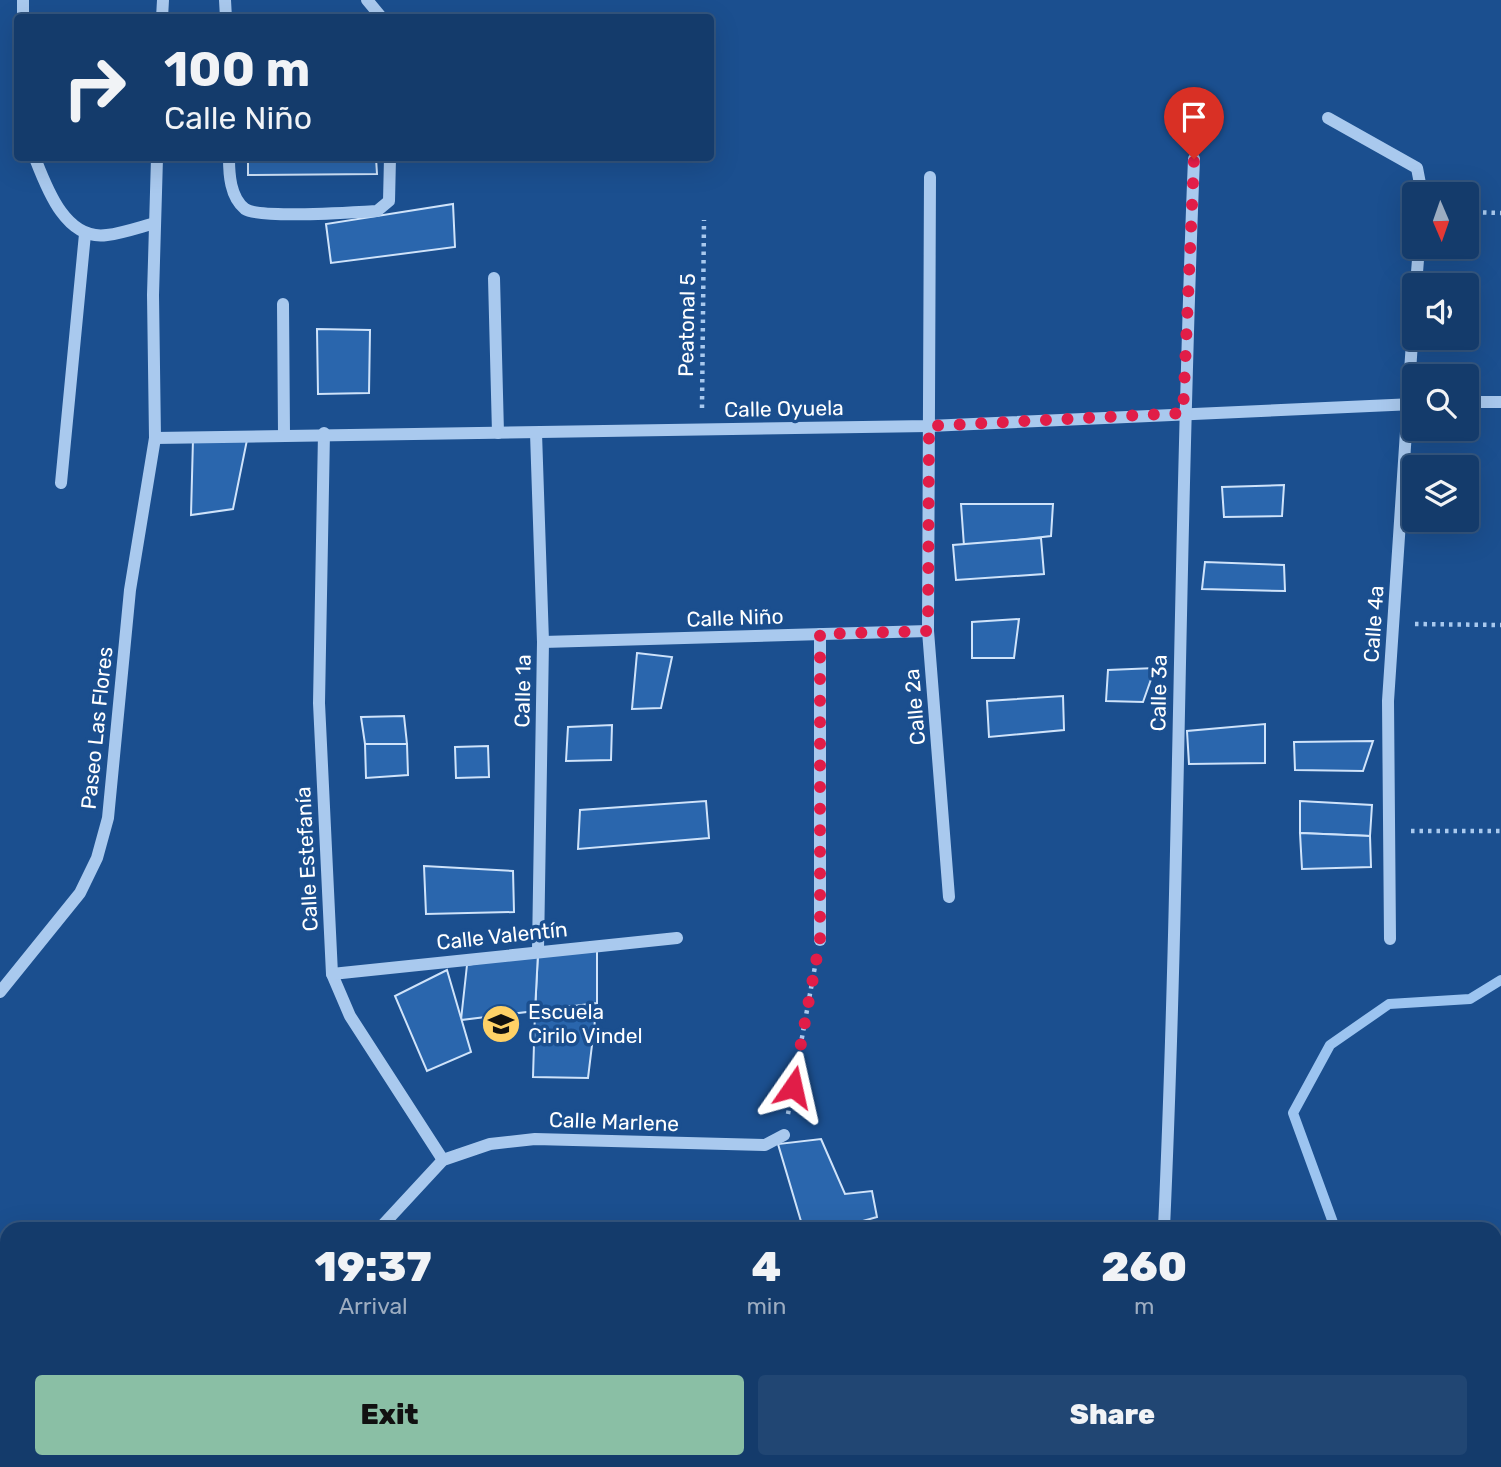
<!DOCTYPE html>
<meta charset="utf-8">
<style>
:root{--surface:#143b6b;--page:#214673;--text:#f1f3f6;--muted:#9dadc1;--line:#33557e;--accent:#8abfa5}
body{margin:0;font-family:Rubik,sans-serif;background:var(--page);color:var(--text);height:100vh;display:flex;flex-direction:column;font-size:26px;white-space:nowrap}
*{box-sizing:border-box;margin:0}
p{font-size:23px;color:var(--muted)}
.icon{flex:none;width:38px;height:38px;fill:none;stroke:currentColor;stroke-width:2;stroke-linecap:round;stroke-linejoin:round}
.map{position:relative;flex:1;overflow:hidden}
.side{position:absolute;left:0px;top:1222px;width:1502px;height:247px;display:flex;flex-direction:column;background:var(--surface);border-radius:21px 21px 0 0;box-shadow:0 7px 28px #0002,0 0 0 2px var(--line)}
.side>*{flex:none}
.banner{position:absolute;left:14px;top:14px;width:700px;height:147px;border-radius:7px;box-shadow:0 7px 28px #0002,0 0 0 2px var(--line);background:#143b6b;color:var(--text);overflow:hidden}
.needle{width:46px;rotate:178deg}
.buttons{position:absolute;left:1402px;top:182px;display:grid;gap:14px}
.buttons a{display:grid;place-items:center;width:77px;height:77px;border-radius:7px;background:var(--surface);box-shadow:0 7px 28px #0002,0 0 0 2px var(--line);font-size:35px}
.pin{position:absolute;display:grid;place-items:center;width:60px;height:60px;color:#fff;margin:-72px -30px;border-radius:50% 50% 50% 0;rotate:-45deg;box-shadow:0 0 7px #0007}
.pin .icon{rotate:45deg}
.me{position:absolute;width:77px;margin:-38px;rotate:11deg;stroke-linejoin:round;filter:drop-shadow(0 0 5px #0008)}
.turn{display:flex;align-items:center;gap:24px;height:147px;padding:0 35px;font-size:32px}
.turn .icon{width:91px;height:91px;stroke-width:2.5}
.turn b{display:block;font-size:49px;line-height:60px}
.eta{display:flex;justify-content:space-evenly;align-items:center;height:119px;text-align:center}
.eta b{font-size:42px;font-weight:800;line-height:49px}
.primary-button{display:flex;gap:14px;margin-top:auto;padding:14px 35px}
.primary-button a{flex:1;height:80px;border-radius:7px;background:var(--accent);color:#111;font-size:28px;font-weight:800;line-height:80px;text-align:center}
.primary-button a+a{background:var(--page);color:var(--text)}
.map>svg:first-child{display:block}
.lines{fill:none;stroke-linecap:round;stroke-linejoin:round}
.stream{stroke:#9cc4f0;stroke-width:10}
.building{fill:#2a66ad;stroke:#cfe3fa;stroke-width:2}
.path{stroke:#a9c9ee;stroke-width:4.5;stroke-dasharray:3.5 5;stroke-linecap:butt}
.minor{stroke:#a9c9ee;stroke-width:12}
.route{stroke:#e11d48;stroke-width:12;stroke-dasharray:0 21.6}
.labels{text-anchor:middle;stroke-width:7;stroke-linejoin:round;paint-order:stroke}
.street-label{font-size:21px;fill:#fff;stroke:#1b4f8f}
.poi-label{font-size:21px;fill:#fff;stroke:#1b4f8f;text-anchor:start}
</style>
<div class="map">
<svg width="1501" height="1467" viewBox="0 0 1501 1467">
<rect width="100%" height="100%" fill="#1b4f8f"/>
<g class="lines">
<g class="stream">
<path d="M1335 1228 1293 1113 1330 1045 1389 1004 1470 999 1501 980"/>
<path d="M1365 1467 1370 1461"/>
</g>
</g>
<g class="building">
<path d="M240 16 364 18H240Z"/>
<path d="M248 158H376L377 174 248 175Z"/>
<path d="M453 204 455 247 331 263 326 224Z"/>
<path d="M317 329 370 330 369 393 318 394Z"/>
<path d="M193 439 247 440 233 509 191 515Z"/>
<path d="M1284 485 1282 516 1224 517 1222 487Z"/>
<path d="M961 504H1053L1051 536 964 546Z"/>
<path d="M1041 538 1044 574 956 580 953 545Z"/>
<path d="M1205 562 1284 565 1285 591 1202 589Z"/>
<path d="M1019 619 1014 658H972V622Z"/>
<path d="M637 653 672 657 661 708 632 709Z"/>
<path d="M1155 668 1143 702 1106 701 1108 670Z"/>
<path d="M1063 696 1064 730 989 737 987 701Z"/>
<path d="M404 716 407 744H365L361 717Z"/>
<path d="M1265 724V763L1189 764 1187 731Z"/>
<path d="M612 725 611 760 566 761 568 727Z"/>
<path d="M1373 741 1363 771 1295 770 1294 742Z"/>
<path d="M365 744H407L408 775 366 778Z"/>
<path d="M488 746 489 777 456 778 455 747Z"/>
<path d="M706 801 709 838 578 849 580 810Z"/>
<path d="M1300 801 1372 805 1370 836 1300 833Z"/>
<path d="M1300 833 1370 836 1371 867 1302 869Z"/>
<path d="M424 866 513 871 514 912 426 914Z"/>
<path d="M597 950V1003L535 1011 538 953Z"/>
<path d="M538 953 535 1011 461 1020 467 965Z"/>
<path d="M447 970 471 1052 427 1071 395 996Z"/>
<path d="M535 1011 596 1012 588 1078 533 1077Z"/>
<path d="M821 1139 845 1194 872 1191 877 1217 838 1228H803L778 1144Z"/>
</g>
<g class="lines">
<g class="path">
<path d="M1466 212 1501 213"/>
<path d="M702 408 704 220"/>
<path d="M1415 624 1501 625"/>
<path d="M1411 831H1501"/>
<path d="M788 1114 816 961"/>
</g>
<g class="minor">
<path d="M225 0 226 18"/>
<path d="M367 0 382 18"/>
<path d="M23 18V0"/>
<path d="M162 18 163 0"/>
<path d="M1328 118 1417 168 1422 194"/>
<path d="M35 158C47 189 66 241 107 235 123 233 140 227 155 223"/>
<path d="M229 158C229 174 230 197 245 209 259 219 355 212 377 211L389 201 390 158"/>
<path d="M930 177 928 631 949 897"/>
<path d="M494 278 498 433"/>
<path d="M1416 285 1419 247"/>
<path d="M283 304 284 434"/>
<path d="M1466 402H1501"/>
<path d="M324 433 319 703 332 974 350 1016 443 1160"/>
<path d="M536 433 543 642 538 950"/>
<path d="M155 438 929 426 1414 404"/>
<path d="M61 483 85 234"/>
<path d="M543 642 928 631"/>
<path d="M1390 939 1388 701 1414 312"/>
<path d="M820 940V634"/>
<path d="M332 974 677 938"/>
<path d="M0 992 80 893 97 858 108 818 130 590 155 438 153 295 157 158"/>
<path d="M380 1228 443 1160 490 1144 535 1139 765 1145 784 1135"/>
<path d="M1164 1228C1180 872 1179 515 1194 159"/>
<path d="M217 1467 218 1461"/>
<path d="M642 1467 705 1465 758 1467"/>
<path d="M1127 1467 1130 1461"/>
</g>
</g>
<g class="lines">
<path class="route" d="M793 1087 820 940V634L928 631 929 426 1183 413 1194 159"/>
</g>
<defs>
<g id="school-disc" transform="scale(2.0125)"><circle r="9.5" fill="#ffd166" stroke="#1b4f8f"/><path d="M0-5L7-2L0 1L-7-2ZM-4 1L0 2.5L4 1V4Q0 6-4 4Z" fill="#111"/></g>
</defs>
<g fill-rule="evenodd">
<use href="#school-disc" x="501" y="1024"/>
</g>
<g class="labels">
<g class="street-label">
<text transform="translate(687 325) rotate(-89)" y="7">Peatonal 5</text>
<text transform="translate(784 409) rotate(-1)" y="7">Calle Oyuela</text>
<text transform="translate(735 618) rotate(-2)" y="7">Calle Niño</text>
<text transform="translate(1374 624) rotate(-86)" y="7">Calle 4a</text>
<text transform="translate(523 691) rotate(-89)" y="7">Calle 1a</text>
<text transform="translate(1159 693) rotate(-89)" y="7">Calle 3a</text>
<text transform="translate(915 707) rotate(-95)" y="7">Calle 2a</text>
<text transform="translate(97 728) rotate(-84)" y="7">Paseo Las Flores</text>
<text transform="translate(307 859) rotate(-93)" y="7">Calle Estefanía</text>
<text transform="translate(502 936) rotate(-6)" y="7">Calle Valentín</text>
<text transform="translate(614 1122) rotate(2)" y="7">Calle Marlene</text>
</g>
<g class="poi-label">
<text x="528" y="1019">Escuela<tspan x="528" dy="24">Cirilo Vindel</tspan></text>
</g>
</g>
</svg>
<div class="buttons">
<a><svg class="needle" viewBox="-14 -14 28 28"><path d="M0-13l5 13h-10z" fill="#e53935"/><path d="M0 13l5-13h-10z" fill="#9dadc1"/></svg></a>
<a><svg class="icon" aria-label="sound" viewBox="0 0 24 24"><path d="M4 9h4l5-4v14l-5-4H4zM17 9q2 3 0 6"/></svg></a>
<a><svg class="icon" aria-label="search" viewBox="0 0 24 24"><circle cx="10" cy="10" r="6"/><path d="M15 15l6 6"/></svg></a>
<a><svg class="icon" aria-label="layers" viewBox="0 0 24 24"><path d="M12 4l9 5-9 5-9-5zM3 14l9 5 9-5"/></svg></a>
</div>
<div class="pin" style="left:1194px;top:159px;background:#d93025"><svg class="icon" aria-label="arrive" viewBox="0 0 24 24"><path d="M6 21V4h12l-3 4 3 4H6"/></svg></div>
<svg class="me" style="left:793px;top:1087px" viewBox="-20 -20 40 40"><path d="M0-17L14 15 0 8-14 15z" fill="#e11d48" stroke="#fff" stroke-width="4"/></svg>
<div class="banner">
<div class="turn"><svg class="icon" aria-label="right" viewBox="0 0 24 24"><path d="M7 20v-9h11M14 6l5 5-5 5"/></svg><div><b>100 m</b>Calle Niño</div></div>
</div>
<section class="side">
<div class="eta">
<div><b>19:37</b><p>Arrival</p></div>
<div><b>4</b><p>min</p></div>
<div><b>260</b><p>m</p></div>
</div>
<div class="primary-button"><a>Exit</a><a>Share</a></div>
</section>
</div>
